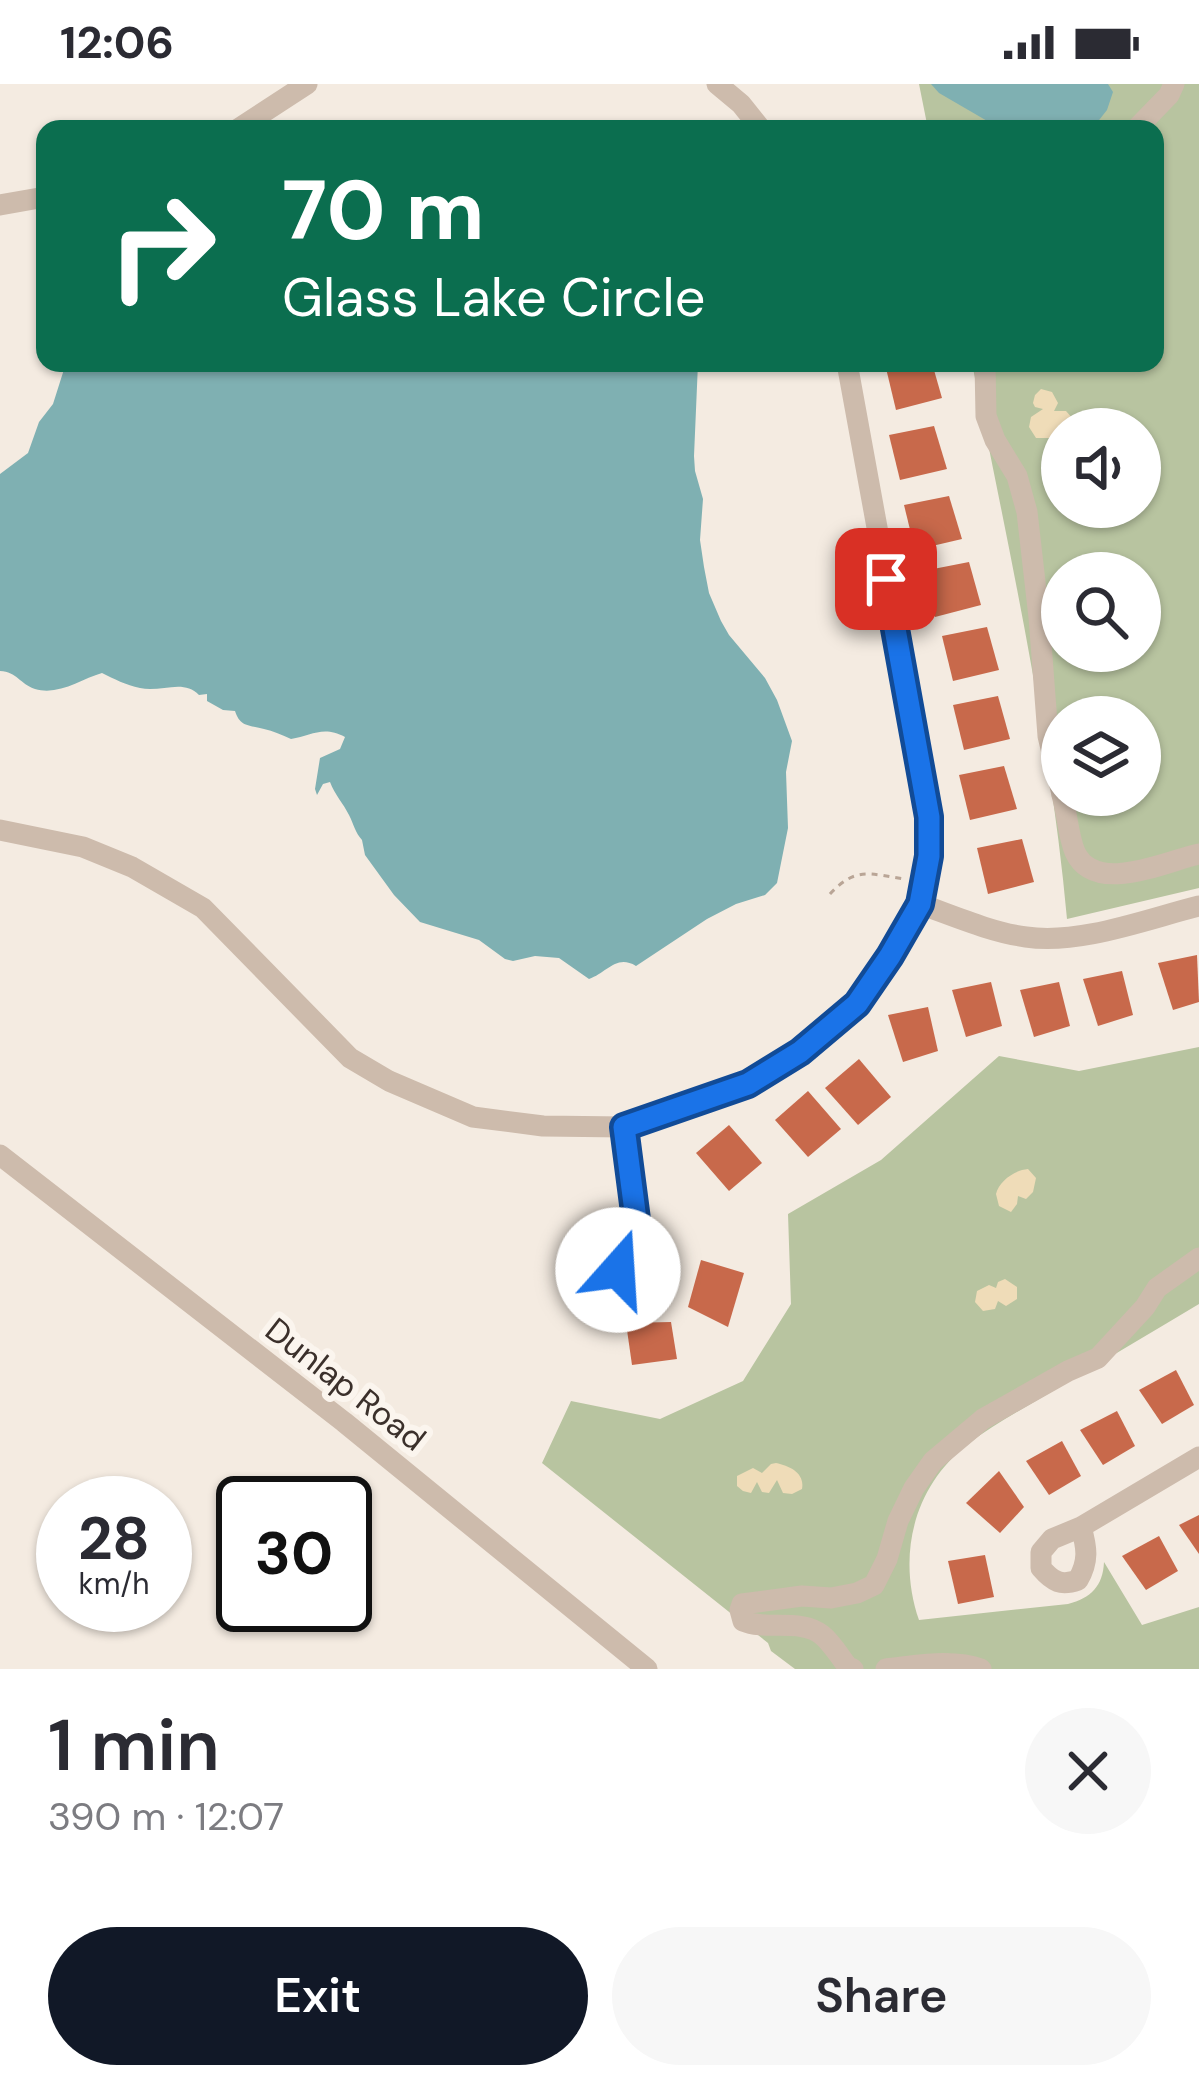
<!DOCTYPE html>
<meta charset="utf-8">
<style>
:root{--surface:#fff;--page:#f7f7f7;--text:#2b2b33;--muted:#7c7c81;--accent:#111827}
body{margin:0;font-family:"DM Sans",sans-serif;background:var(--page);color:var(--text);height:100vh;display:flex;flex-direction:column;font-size:45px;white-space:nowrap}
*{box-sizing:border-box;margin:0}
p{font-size:39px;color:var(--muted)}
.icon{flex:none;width:66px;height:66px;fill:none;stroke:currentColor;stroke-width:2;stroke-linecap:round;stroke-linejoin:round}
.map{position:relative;height:1585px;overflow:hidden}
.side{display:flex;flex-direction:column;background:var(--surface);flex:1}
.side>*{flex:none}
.banner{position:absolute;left:36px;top:36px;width:1128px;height:252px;border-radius:24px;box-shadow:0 3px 9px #0004;background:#0b6e4f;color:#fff;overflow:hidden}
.controls{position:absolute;left:1041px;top:324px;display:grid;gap:24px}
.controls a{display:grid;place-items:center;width:120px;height:120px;border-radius:50%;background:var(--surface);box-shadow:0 3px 9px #0004;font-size:60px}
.speed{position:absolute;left:36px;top:1392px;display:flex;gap:24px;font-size:60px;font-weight:700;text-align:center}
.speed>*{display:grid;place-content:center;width:156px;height:156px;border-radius:50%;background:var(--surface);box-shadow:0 3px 9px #0004;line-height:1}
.speed small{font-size:30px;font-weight:400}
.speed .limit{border:6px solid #111;border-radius:18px;background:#fff;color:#111}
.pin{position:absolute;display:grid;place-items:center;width:102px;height:102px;color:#fff;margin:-51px;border-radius:24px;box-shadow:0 6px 18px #0006}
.me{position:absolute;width:132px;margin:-66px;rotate:19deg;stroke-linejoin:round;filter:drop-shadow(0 0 9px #0008)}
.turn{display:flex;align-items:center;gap:42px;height:252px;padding:0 48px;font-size:54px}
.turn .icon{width:156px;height:156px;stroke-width:2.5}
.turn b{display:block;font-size:84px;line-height:102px}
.round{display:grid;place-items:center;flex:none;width:126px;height:126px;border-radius:63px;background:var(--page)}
.headline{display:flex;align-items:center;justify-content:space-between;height:204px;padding:0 48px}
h1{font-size:72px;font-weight:600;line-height:90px}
.button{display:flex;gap:24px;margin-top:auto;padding:24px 48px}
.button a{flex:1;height:138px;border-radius:72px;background:var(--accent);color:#fff;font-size:48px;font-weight:600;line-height:138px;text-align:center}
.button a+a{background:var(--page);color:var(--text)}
.status{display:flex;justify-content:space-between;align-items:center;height:84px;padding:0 60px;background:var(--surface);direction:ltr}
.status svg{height:33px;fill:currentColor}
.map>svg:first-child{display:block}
.green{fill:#b8c4a0;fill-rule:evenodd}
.sand{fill:#efdcb8}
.water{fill:#7fb0b2}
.building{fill:#c8694b}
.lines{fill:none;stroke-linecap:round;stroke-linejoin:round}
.path{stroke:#b9a596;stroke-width:3;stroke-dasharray:6 6;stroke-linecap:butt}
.minor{stroke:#cdbbac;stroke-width:21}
.route-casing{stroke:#114b97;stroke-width:30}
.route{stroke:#1a73e8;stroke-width:21}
.labels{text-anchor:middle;stroke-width:12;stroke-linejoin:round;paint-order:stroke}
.street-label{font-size:33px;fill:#3b302b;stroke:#fbf5ee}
</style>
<div class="status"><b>12:06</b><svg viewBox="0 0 49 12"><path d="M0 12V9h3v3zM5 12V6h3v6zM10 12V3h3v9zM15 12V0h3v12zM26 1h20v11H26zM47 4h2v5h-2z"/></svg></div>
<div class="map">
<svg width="1199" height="1585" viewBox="0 0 1199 1585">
<rect width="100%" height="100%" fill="#f4ebe1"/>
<g class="green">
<path d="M919 0H1199V804L1067 835C1050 648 1008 463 972 279H1155V45H928ZM1062 345H1140V423H1062ZM1062 489H1140V567H1062ZM1062 633H1140V711H1062Z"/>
<path d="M1199 963V1220C1154 1247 1108 1274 1063 1301 1031 1320 997 1338 968 1360 913 1403 897 1472 919 1536L1068 1520C1091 1514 1103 1502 1104 1478L1142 1541 1199 1523V1585H795L771 1567 768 1559 542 1379 571 1317 660 1335 743 1297 791 1220 788 1130 881 1076 999 972 1079 987Z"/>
</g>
<g class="sand">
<path d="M1041 305 1052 308 1058 319 1054 327H1066L1074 336 1071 345H1062V384L1052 372 1050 361 1055 354H1036L1029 343 1031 333 1043 325 1035 323 1033 319 1035 311Z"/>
<path d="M1028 1085 1036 1094 1033 1108 1026 1115 1018 1112 1017 1120 1011 1128 999 1122 996 1110C999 1097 1015 1086 1028 1085Z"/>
<path d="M1005 1195 1017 1203V1215L1006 1222 998 1217 995 1225 983 1227 975 1218 977 1207 989 1201 996 1204 998 1198Z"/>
<path d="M776 1379C790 1382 805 1389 802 1405L792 1410 783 1409 777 1396 769 1409 762 1408 757 1398 751 1409 743 1407 737 1402V1392L753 1384 762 1389 771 1380Z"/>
</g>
<g class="water">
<path d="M931 0H1108L1113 8 1107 26 1092 45H1001L939 9Z"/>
<path d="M66 279H698L694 372 695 387 703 415 700 456 704 483 709 509 721 537 729 551 765 594 777 616 792 657 786 688 788 744 777 799 765 811 736 820 707 835 636 882C616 870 607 889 589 895L559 874 535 872 513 877 505 875 479 856 420 838 394 811 365 771 362 756C355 748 354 741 349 731 343 719 335 711 330 698L323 700 317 711 315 705 320 674 340 665 345 653C323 641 311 652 291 655 282 651 273 647 264 645 249 641 240 643 235 627L223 626 207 617V610L199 611C183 594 161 609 140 604 126 601 114 595 102 589 81 595 59 612 35 605 20 600 17 588 0 587V390L28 369 39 338 53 320Z"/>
</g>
<g class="building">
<path d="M892 279H932L942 314 896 326 885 280Z"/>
<path d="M934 342 947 385 900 396 889 351Z"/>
<path d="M949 412 962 455 915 466 904 421Z"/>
<path d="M969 478 981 521 935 533 923 487Z"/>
<path d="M987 543 999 586 953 597 942 552Z"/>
<path d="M998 612 1010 655 964 666 953 621Z"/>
<path d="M1004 682 1017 725 970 736 959 691Z"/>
<path d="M1022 755 1034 798 988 810 977 764Z"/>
<path d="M1197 871 1199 918 1173 926 1158 879Z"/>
<path d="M1122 887 1133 931 1098 942 1083 895Z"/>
<path d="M991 898 1002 942 966 953 952 906Z"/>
<path d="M1059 898 1070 942 1034 953 1020 906Z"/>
<path d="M928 923 938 967 903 978 888 931Z"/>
<path d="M859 975 891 1013 858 1041 825 1004Z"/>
<path d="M808 1007 841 1045 808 1073 775 1036Z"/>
<path d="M729 1041 762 1079 729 1107 696 1069Z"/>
<path d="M701 1176 744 1189 728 1243 688 1223Z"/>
<path d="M671 1238 677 1275 632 1281 626 1239Z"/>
<path d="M1176 1286 1194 1321 1162 1340 1139 1306Z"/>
<path d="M1117 1327 1135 1362 1103 1381 1080 1346Z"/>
<path d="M1062 1357 1081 1392 1049 1411 1026 1377Z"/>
<path d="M999 1387 1024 1423 1000 1449 966 1419Z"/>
<path d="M1199 1431V1470L1179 1441Z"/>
<path d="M1159 1452 1178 1487 1146 1506 1122 1472Z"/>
<path d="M985 1471 994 1513 958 1520 948 1477Z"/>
</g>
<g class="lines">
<path class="path" d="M830 810C856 782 870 790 904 795"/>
<g class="minor">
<path d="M717 0 741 20 761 45"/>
<path d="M238 45 307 0"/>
<path d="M1136 45 1169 11 1174 0"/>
<path d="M0 121 45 113"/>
<path d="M985 279 986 332 995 356 1017 392 1027 428 1039 533 1048 652 1062 710"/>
<path d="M1062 711C1067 728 1068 752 1075 768 1095 812 1166 777 1199 770"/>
<path d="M0 746 83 763 132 783 203 824 350 974 389 997 473 1033 543 1042 624 1043 748 1000 800 968 857 920 890 871 920 820 929 772V733L918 668 847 279"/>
<path d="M920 820C954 832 990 848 1026 853 1080 861 1147 835 1199 822"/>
<path d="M624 1043 638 1151"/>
<path d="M0 1071 344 1338 647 1585"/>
<path d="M638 1151 652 1158 664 1173 659 1195C623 1222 599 1174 638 1151Z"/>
<path d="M1081 1443C1087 1464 1089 1477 1078 1496 1061 1502 1053 1498 1041 1484V1468L1052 1455 1081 1443 1199 1373"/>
<path d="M853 1585 848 1583C840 1573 832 1559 822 1551 801 1534 767 1547 743 1537L740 1526 742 1520 802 1512 831 1514 857 1509 874 1501 887 1475 898 1437 914 1404 933 1377 983 1335 1068 1287 1098 1274 1145 1223 1157 1204 1199 1174"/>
<path d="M886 1585C915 1581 954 1575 981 1585"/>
</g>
</g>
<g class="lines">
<g class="route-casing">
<path id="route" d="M618 1186C616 1169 623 1160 638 1151L624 1043 748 1000 800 968 857 920 890 872 920 820 929 772V733L886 495"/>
</g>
<use href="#route" class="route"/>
</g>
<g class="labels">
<g class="street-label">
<text transform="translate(346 1300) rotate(38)" y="12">Dunlap Road</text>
</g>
</g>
</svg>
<div class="controls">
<a><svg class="icon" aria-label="sound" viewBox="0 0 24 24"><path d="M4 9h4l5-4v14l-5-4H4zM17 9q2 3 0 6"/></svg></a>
<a><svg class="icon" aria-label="search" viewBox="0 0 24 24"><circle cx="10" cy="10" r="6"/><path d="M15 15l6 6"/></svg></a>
<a><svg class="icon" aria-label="layers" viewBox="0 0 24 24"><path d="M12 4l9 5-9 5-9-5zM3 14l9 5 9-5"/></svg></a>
</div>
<div class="speed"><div>28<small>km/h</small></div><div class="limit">30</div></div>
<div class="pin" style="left:886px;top:495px;background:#d93025"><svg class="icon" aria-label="arrive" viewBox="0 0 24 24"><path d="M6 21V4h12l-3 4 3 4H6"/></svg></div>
<svg class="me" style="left:618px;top:1186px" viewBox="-20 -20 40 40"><circle r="19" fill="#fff"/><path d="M0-13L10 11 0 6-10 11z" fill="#1a73e8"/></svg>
<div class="banner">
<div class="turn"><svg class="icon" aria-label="right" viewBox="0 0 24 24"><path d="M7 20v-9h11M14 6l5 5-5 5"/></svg><div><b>70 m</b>Glass Lake Circle</div></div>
</div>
</div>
<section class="side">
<div class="headline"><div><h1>1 min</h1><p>390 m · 12:07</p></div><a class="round"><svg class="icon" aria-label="close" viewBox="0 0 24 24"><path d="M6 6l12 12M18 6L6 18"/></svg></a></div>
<div class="button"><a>Exit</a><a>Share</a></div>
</section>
